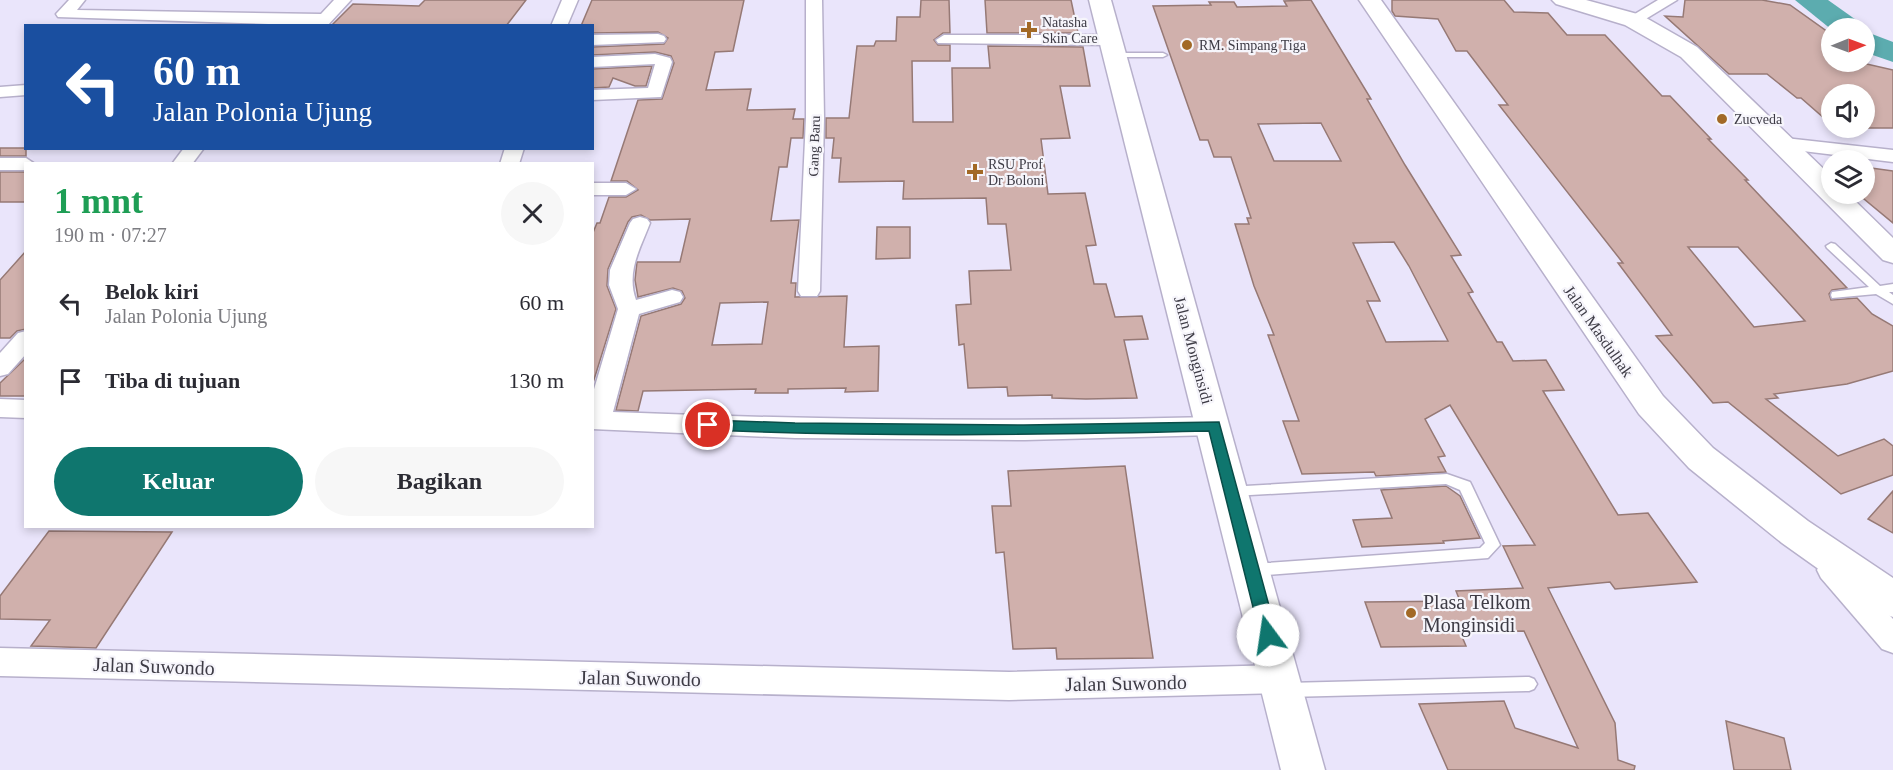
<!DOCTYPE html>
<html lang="id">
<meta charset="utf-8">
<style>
:root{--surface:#fff;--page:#f7f7f7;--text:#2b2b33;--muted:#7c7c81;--accent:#0f766e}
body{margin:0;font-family:Georgia,serif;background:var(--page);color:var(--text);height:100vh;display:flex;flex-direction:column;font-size:22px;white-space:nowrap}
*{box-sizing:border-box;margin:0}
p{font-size:20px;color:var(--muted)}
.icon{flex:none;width:33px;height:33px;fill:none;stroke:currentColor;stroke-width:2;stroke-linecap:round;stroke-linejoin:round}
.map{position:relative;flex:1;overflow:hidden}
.drawer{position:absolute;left:24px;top:162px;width:570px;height:366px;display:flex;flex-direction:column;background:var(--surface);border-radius:0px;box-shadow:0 3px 9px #0003}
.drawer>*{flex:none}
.banner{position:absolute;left:24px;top:24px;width:570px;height:126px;border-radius:0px;box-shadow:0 3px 9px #0003;background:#1a4fa0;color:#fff;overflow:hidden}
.needle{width:39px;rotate:89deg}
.fabs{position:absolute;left:1821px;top:18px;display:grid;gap:12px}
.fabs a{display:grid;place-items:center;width:54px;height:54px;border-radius:50%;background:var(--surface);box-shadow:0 3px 9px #0003;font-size:30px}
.pin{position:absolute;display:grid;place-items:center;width:51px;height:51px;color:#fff;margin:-26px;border:3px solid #fff;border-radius:50%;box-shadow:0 2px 6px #0007}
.me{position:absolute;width:66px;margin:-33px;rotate:346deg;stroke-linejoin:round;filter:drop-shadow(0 0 4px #0008)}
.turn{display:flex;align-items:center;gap:21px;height:126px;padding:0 30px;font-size:27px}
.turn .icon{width:78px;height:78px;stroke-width:2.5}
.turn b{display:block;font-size:42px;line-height:51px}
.round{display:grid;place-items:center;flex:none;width:63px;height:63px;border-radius:32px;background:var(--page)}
.headline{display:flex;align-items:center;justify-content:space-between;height:102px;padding:0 30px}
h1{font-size:36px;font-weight:700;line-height:45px;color:#1e9e55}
.button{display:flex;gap:12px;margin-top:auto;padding:12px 30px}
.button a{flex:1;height:69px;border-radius:36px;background:var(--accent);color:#fff;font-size:24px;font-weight:700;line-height:69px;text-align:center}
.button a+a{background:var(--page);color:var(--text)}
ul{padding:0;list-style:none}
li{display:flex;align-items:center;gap:18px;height:78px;padding:0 30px}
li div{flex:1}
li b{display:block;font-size:22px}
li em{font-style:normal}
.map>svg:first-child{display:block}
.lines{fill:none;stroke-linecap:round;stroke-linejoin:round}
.river{fill:#5cacaf;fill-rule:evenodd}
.building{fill:#d0b0ac;stroke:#967975;stroke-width:1.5;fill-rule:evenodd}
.lane-casing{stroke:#b7b0cb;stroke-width:3}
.street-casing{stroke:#b7b0cb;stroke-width:3}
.secondary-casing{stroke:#b7b0cb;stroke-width:3}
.lane{fill:#fff;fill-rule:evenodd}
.street{fill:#fff;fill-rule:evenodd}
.secondary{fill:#fff;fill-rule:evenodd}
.route{fill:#0f766e;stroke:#0a4d48;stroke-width:1.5}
.poi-dot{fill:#a26926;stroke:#f6f5fb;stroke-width:2}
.labels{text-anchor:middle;stroke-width:4.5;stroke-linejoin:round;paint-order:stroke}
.far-poi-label{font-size:14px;fill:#3d3b45;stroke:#f6f5fb;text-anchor:start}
.far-street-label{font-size:14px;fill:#3d3b45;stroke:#f6f5fb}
.street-label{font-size:16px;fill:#3d3b45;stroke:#f6f5fb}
.near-poi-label{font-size:20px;fill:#3d3b45;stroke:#f6f5fb;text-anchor:start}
.near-street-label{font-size:20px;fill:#3d3b45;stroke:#f6f5fb}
</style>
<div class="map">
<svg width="1893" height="770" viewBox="0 0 1893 770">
<rect width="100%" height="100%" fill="#eae5fb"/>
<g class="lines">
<g class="river">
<path d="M1795 0H1828L1859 22 1863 28 1832 30Z"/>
<path d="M1864 31 1893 42V62L1864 52Z"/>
</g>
</g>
<g class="building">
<path d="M425 0H526L506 26H331L353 4 419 6Z"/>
<path d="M592 0H744L733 51 715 52 706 90 751 89 747 110 795 109 793 119H804L803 138H791L787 167H779L771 221 799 220 791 283H796L795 297 847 296 844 347 879 346 878 391 845 392 846 388 788 389V393H755L756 389 643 391 638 411 616 410 641 316 681 304 685 298 682 291 673 288 638 297 635 280 637 262H680L690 219 650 220 641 215 632 217 628 222 608 269 607 286 616 309 592 386V235L597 223H600L609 197H626L638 190 627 181H611L638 100 662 99 674 63 671 56 655 52 592 55V47L664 44 668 38 658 32 592 33V26H581ZM768 302 762 344 712 345 720 303Z"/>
<path d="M921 0H949L950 33H943L934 40 938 45H950V61H912L913 122H953L952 68H990L988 46 1083 47 1090 86H1060L1070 138 1041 139 1048 194 1085 193 1096 245 1086 246 1094 284H1106L1115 317 1142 316 1148 339 1124 340 1137 398 1086 399 1052 398V395L1008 396 1007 387 968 388 964 344 959 345 956 305 971 304 969 271 1011 270 1006 224H988L986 198 903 199 904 181 839 182 841 158H832L834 138H826V118H849L857 46H874L876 41H896L897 17H920Z"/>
<path d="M985 0H1071L1078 33H987Z"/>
<path d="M1311 0 1371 99H1367L1405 165 1461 255 1451 256 1473 292 1468 293 1497 342H1502L1513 361 1546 360 1564 390 1543 391 1618 515 1648 513 1697 582 1615 589 1610 582 1548 588 1615 723 1618 760 1635 766 1634 770H1448L1419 704 1504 701 1515 728 1578 748 1524 631 1460 632 1466 646 1381 647 1365 602 1460 601 1456 591 1523 588 1503 546 1535 545 1450 405 1425 419 1445 456 1438 457 1446 472 1376 476 1374 472 1302 474 1283 421H1299L1268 335H1274L1254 286 1235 224H1249L1247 218H1251L1231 157H1214L1208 140H1200L1153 6 1211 5 1209 2H1234L1237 7 1287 6 1284 1ZM1321 123 1341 161H1274L1258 124ZM1394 242 1409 266 1448 341 1386 342 1367 301H1380L1353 243Z"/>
<path d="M1392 0H1504L1514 12 1548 13 1567 35H1605L1662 96H1670L1711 139H1708L1748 180H1745L1847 288 1832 290 1829 294 1831 300 1857 298 1872 314 1893 326V371L1847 384 1774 394 1778 398 1766 399 1838 456 1884 439 1893 446V475L1841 494 1728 402 1713 403 1656 336 1672 335 1618 263H1623L1499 105H1508L1467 51H1456L1438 19 1395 16 1392 11ZM1688 247H1738L1805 321 1754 327Z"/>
<path d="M1685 0H1762L1790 5 1832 35V62H1858L1893 70V128H1835H1864V94H1832V125L1801 98H1797L1767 74H1729L1665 16 1683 17Z"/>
<path d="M652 66 646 86H635L613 78 609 87 592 88V69Z"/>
<rect x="0" y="148" width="26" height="8"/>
<path d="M1864 167 1893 171V223L1858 194H1864Z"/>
<rect x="0" y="172" width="26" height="30"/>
<path d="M877 227H910V258L876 259Z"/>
<path d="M26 251V329L17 331 10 338H0V280Z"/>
<path d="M26 358V396H0V383Z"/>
<path d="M1125 466 1153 658 1057 659 1056 648 1013 649 1004 552 996 553 992 506H1011L1008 471Z"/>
<path d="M1446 486 1460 496 1480 538 1443 541 1444 543 1362 547 1353 520 1392 518 1381 490Z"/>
<path d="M1893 491V533L1868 519Z"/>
<path d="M49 531 172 532 96 648 31 646 50 620 0 619V596Z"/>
<path d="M1726 721 1784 738 1791 770H1734Z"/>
</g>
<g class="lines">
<g class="lane-casing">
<g id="lane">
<path d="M1112 53H1163L1167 55 1163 57H1115L1111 55Z"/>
<path d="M1831 243 1835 244 1880 286 1893 284V292H1889L1893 295V304L1876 294 1832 298 1831 295 1832 292 1869 287 1827 248 1826 246Z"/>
<path d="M1447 474 1470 482 1472 486 1500 545 1488 558 1253 576 1248 574 1246 570 1248 566 1253 564 1480 548 1485 543 1460 490 1446 484 1233 496 1228 495 1226 491 1228 487Z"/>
<path d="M1529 677 1534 679 1537 684 1534 689 1529 691 1287 697 1282 695 1279 690 1282 685 1287 683Z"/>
</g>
</g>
<g class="street-casing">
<g id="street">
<path d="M69 0H85L77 10 321 14 334 0H351L327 26 58 17 56 14Z"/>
<path d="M562 0H578L567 26H551Z"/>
<path d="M806 0H822L824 118 820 291 817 296H801L798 291 806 118Z"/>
<path d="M1658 0H1677L1639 23H1627L1625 20Z"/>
<path d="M658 34 664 36 666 39 664 42 592 45V35Z"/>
<path d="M944 35H1110L1118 40 1110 45 938 43 936 40Z"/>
<path d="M655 54 670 58 672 62 661 97 592 100V90L648 88 655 64 592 67V57Z"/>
<path d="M26 85V95L0 97V87Z"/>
<path d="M1785 138 1893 150V162L1778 148 1776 144 1778 140Z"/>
<path d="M184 148H204L192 164H172Z"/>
<path d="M505 148H524L519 164H500Z"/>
<path d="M0 158H26L35 164H26V170H0Z"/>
<path d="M592 183H626L636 189 626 195H592Z"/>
<path d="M640 217 647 219 650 223C640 249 626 272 636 300L672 290 680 292 683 297 680 302 639 314 613 412C813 420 1013 422 1214 417L1223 419 1226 426 1223 433 1214 435 1025 440 795 438 592 429V396L618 309 609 285 610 270 630 223 633 219Z"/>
<path d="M26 331V354L8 374 0 376V353L18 333Z"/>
<path d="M0 399 26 400V418L0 417Z"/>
<path d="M1831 558 1841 562 1893 619V653L1882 649 1821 578 1817 570 1821 562Z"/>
<path d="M0 648 1009 672 1279 665 1290 669 1294 679 1290 689 1279 693 1009 700 0 676Z"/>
</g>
</g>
<g class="secondary-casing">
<g id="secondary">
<path d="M1089 0H1111L1325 770H1281Z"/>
<path d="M1359 0H1381L1663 396 1713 448 1808 521 1893 578V617L1879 612 1782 543 1689 468 1639 414Z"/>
<path d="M1552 0H1586L1641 15 1697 47 1832 177V194H1848L1893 238V263L1883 260 1681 57 1625 25 1556 4Z"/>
</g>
</g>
<use href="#lane" class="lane"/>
<use href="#street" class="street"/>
<use href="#secondary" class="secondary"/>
</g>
<path class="route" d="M708 420 795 423 1024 425 1219 422 1277 635 1274 641 1268 643 1262 641 1260 635 1209 431C1042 435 875 437 708 430L701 425Z"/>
<g class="poi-dot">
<path d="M1026 21h6v6h6v6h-6v6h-6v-6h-6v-6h6z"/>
<circle cx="1187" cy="45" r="6"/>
<circle cx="1722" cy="119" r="6"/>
<path d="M972 163h6v6h6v6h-6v6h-6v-6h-6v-6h6z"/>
<circle cx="1411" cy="613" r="6"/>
</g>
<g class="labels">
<g class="far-poi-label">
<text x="1042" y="27">Natasha<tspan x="1042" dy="16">Skin Care</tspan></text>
<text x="1199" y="50">RM. Simpang Tiga</text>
<text x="1734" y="124">Zucveda</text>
<text x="988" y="169">RSU Prof<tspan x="988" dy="16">Dr Boloni</tspan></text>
</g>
<g class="far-street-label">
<text transform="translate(814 146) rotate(-88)" y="5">Gang Baru</text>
</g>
<g class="street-label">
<text transform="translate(1599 331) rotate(55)" y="6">Jalan Masdulhak</text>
<text transform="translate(1194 350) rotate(75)" y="6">Jalan Monginsidi</text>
</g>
<g class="near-poi-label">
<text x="1423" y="609">Plasa Telkom<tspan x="1423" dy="23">Monginsidi</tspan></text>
</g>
<g class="near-street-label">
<text transform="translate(154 666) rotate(2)" y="7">Jalan Suwondo</text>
<text transform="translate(640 678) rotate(1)" y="7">Jalan Suwondo</text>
<text transform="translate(1126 683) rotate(-1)" y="7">Jalan Suwondo</text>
</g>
</g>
</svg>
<div class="fabs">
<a><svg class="needle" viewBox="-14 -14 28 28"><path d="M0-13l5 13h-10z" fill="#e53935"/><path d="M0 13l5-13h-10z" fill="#7c7c81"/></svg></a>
<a><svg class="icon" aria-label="sound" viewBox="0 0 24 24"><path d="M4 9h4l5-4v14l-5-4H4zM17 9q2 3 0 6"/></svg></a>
<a><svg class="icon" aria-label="layers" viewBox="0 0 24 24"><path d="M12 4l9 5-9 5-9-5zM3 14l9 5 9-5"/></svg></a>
</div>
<div class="pin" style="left:708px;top:425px;background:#d93025"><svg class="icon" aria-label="arrive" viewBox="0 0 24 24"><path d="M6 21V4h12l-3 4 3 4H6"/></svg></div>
<svg class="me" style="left:1268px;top:635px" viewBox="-20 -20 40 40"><circle r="19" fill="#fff"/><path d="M0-13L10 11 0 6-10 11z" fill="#0f766e"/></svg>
<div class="banner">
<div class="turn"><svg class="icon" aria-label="left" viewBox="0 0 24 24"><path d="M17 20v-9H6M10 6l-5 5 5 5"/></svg><div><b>60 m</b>Jalan Polonia Ujung</div></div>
</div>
<section class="drawer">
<div class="headline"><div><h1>1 mnt</h1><p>190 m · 07:27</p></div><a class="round"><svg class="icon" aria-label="close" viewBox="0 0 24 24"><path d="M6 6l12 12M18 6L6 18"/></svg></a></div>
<ul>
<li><svg class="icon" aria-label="left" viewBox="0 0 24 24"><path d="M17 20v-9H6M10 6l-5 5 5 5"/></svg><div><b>Belok kiri</b><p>Jalan Polonia Ujung</p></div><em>60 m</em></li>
<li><svg class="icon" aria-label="arrive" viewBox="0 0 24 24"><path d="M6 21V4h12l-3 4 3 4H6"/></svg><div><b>Tiba di tujuan</b></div><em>130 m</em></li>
</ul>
<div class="button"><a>Keluar</a><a>Bagikan</a></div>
</section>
</div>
